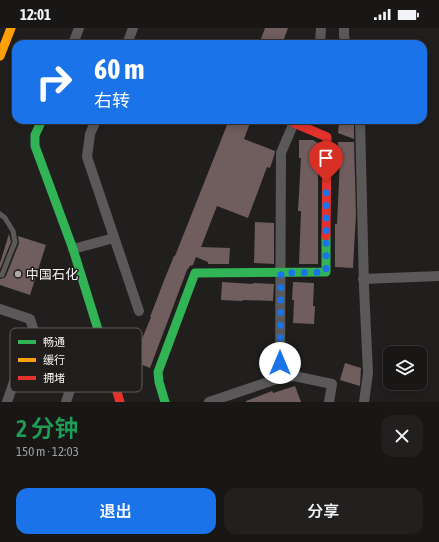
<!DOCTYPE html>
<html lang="zh">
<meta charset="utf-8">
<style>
:root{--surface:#191616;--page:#221f1f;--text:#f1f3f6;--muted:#9f9fa1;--line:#373535;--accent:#1a73e8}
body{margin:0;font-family:"Asap Condensed","Noto Sans SC",sans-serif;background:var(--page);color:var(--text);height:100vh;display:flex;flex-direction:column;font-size:15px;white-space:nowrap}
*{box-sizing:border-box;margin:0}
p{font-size:13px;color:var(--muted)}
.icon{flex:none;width:22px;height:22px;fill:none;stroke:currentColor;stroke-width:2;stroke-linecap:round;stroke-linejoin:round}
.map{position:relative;height:374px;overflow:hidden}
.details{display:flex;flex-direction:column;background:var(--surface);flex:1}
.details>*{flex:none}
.hud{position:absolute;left:12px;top:12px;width:415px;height:84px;border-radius:12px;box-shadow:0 2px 10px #0003,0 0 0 1px var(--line);background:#1a73e8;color:#fff;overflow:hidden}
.controls{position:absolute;left:383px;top:318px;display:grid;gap:8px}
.controls a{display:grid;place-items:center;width:44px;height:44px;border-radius:8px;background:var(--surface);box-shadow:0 2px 10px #0003,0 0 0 1px var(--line);font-size:20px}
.pin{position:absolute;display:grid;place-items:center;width:34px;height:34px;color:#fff;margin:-41px -17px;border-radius:50% 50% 50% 0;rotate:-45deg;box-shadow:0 0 4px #0007}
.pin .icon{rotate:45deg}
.me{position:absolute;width:44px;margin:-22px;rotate:0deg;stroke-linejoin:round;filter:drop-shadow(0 0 3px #0008)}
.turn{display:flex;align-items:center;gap:14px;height:84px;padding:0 16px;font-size:18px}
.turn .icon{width:52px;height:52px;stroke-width:2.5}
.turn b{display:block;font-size:28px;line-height:34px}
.round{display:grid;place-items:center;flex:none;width:42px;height:42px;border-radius:12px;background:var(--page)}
.headline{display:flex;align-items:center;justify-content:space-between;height:68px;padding:0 16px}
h1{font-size:24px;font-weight:600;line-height:30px;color:#1e9e55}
.cta{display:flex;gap:8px;margin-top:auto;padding:8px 16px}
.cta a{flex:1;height:46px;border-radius:12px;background:var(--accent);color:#fff;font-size:16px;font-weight:600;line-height:46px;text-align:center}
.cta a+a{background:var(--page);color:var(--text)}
.status{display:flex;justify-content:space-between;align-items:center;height:28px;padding:0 20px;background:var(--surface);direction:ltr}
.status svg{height:11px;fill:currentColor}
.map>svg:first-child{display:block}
.building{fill:#705d5d}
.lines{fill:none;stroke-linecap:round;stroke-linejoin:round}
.lane{stroke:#5a5858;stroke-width:5}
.street{stroke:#5a5858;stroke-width:10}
.fast{stroke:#30b455;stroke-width:9}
.slow{stroke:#ff9f0a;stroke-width:9}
.jam{stroke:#e5322d;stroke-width:9}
.route{stroke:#1a73e8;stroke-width:7;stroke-dasharray:0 12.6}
.poi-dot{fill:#aca8a8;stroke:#221d1d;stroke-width:1.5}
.labels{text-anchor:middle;stroke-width:3;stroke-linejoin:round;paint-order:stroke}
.poi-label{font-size:13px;fill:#f7f3f3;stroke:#221d1d;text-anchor:start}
.key{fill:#221d1d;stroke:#625d5d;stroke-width:1}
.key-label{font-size:11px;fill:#f7f3f3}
</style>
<div class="status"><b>12:01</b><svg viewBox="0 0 49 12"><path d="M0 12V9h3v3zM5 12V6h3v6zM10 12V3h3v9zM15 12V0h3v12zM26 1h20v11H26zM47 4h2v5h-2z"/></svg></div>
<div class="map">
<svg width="439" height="374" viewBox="0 0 439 374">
<rect width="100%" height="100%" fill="#211e1e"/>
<g class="building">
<path d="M265 0H288L282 16H259Z"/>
<path d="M229 92H251L244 111 275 123 274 128 270 140 267 139 248 190 217 178 201 219 230 220 229 236H208V234L196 229 193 237 190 238 187 242 150 340 133 333 151 289H150L165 250 174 228H175Z"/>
<path d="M339 93H354V111L338 105Z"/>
<path d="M299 112H313L318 115V236H299L301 183H298L301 130H299Z"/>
<path d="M338 114H354L356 186 353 240 335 239V196H337L340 132H337Z"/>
<path d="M255 194 274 195V236L254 235Z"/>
<path d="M9 206 11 214 0 241V235Z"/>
<path d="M18 208 46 217 30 267 0 257V251L4 250 6 248 19 215Z"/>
<path d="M222 254 253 256V255L274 256 273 273 243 272 242 273 221 272Z"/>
<path d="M293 254 314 255 313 278H315L314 296 293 295 294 272H292Z"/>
<path d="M345 335 361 340 360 358 340 352Z"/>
<path d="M295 358 301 374H246V373L272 363 273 365Z"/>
</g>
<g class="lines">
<path class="lane" d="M0 186 5 190 13 203 15 214 2 247H0"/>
<g class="street">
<path d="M344 0V8L346 16"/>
<path d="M73 16 79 0"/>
<path d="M127 16 133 0"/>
<path d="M320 16 321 0"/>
<path d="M96 92 90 106 87 129 139 283"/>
<path d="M360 92 364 259 368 345 364 374"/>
<path d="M73 221 114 210"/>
<path d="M363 251 439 248"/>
<path d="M0 281 30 291 33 300 7 374"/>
<path d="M280 350 281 125 295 92"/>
<path d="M66 374 83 323"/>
<path d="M209 374 280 350 294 348 332 356 329 374"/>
</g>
<g class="fast">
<path d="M42 92 35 107V118L73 221 105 324"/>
<path d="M165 374 159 354 158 344 195 245 326 244V208"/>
</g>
<path class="slow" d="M0 28 11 0"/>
<g class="jam">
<path d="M294 95 327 109 326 208"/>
<path d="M105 324 120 374"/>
</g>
</g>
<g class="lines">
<path class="route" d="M280 335 281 245 326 244V154"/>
</g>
<circle class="poi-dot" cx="18" cy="246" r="4"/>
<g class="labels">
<g class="poi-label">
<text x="26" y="251">中国石化</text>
</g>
</g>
<rect x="10" y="300" width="132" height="64" rx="6" class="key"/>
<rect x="18" y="312" width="18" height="4" fill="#30b455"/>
<rect x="18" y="330" width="18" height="4" fill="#ff9f0a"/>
<rect x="18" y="348" width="18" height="4" fill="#e5322d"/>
<g class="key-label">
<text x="43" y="318">畅通</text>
<text x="43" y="336">缓行</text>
<text x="43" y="354">拥堵</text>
</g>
</svg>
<div class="controls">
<a><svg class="icon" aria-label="layers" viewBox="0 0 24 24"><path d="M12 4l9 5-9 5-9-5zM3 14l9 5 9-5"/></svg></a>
</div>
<div class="pin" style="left:326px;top:154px;background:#d93025"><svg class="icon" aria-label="arrive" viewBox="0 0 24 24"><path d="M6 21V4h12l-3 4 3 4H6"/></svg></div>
<svg class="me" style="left:280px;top:335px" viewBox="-20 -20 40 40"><circle r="19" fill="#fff"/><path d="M0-13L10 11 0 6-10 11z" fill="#1a73e8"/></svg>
<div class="hud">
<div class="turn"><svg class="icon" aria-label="right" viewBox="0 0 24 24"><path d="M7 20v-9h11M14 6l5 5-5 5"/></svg><div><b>60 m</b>右转</div></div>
</div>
</div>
<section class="details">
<div class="headline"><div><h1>2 分钟</h1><p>150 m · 12:03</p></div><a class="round"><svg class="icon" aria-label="close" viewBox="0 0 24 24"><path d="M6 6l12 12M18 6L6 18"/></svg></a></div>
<div class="cta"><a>退出</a><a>分享</a></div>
</section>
